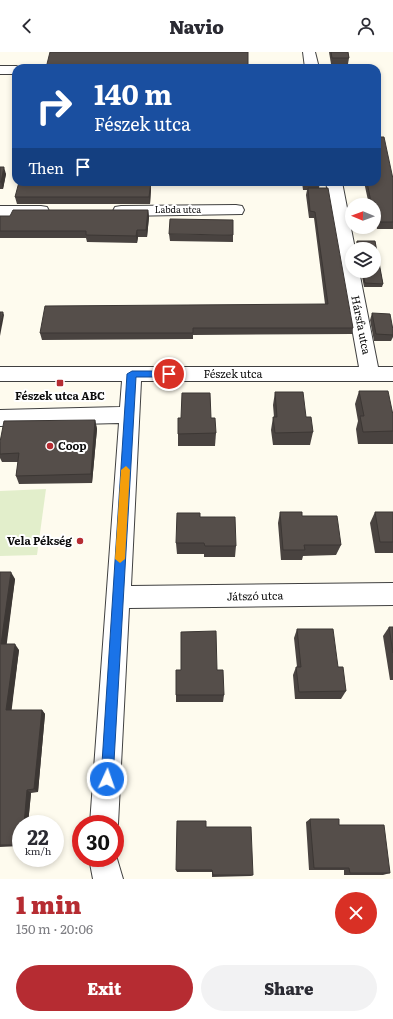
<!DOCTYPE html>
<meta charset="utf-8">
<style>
:root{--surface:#fff;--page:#f2f2f3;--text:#2b2b33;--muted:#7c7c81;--accent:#b62c32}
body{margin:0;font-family:Literata,serif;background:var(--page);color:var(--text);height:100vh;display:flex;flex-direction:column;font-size:15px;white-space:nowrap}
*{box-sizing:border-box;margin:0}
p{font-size:13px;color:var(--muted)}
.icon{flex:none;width:22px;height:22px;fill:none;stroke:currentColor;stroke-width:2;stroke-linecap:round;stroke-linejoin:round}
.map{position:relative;height:827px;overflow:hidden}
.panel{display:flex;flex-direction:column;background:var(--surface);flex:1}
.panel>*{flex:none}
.guide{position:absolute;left:12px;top:12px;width:369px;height:122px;border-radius:12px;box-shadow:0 2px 6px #0003;background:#1a4fa0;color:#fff;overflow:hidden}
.needle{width:26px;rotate:271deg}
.fabs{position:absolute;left:345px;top:146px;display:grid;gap:8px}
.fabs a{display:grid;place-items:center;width:36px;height:36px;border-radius:50%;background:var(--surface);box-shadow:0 2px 6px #0003;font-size:20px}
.speed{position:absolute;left:12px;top:763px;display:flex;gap:8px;font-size:20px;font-weight:700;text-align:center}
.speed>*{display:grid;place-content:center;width:52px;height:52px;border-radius:50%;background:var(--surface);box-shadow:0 2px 6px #0003;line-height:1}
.speed small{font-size:10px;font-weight:400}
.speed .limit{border:6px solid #d22;background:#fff;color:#111}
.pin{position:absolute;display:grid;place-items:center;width:34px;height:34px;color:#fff;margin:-17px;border:2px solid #fff;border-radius:50%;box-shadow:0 1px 4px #0007}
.me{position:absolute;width:44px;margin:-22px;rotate:3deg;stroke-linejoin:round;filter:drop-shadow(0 0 3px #0008)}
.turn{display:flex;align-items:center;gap:14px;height:84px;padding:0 16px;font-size:18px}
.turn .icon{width:52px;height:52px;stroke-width:2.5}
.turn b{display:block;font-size:28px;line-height:34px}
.then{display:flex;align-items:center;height:38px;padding:0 16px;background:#0003;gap:8px;font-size:15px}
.round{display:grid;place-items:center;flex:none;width:42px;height:42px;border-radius:21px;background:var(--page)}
.overview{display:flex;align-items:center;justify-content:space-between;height:68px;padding:0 16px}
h1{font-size:24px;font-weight:800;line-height:30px;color:var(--accent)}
.button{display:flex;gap:8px;margin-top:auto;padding:8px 16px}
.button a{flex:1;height:46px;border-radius:24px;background:var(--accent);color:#fff;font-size:16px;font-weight:800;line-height:46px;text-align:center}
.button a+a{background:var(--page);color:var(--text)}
header{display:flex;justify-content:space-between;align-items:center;height:52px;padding:0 16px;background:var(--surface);font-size:18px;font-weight:800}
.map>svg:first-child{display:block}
.pitch{fill:#e2eecb}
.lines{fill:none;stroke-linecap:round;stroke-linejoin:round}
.minor-casing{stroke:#404040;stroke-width:2}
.minor{fill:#fff;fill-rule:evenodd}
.wall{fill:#494340}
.shaded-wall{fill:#3c3734}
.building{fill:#554e4a;stroke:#3c3734}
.route{fill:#1a73e8;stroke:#114b97}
.slow{fill:#f59e0b}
.poi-dot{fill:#b62c32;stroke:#fff;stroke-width:1.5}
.labels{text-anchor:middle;stroke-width:4;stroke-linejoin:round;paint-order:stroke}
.far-street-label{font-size:9px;fill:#0d0d0d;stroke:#fff}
.street-label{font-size:11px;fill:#0d0d0d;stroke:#fff}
.poi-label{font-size:11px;font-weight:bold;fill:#0d0d0d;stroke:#fff}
</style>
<header><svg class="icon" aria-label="back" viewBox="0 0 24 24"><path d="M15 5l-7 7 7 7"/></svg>Navio<svg class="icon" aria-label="person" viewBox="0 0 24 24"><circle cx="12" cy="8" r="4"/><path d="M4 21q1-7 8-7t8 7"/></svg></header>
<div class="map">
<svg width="393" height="827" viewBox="0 0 393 827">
<rect width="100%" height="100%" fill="#fefbee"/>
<path class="pitch" d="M46 437 37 503 0 504V439Z"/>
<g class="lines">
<g class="minor-casing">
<g id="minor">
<path d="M303 0H315L319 16H305Z"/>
<path d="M0 14H16L21 16H16V22H0Z"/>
<path d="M326 130H342L355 197H352V219H359L378 315H393V329H141L131 534 393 531V553L129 556 118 772 115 779V772H90L119 371 0 374V358L120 355 122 329H0V315H359Z"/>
<path d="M236 153 242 154 244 158 242 162 121 164 115 163 113 159 115 155 121 154Z"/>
<path d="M0 154H41L47 155 49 159 47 163 41 164H0Z"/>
<path d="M115 800 123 827H93L89 806H115Z"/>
</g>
</g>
<use href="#minor" class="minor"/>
</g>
<g class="wall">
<path d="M329 0H348L349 6 348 12H331Z"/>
<path d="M0 115 6 122 3 137H0Z"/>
<path d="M393 127V177H377L374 162V153H369L364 130H377Z"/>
<path d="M302 130H320L319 136 353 276 352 282 193 283V287L42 288 40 281 325 252 314 166H309L306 143 307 138H303Z"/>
<path d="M151 136 150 152H17L15 145Z"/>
<path d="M148 158 149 165 147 185H138L137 191 87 190 86 186H0V164H10Z"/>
<path d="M169 182 233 183V190L170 189Z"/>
<path d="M357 189H375L383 232 382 235H364L361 219H374V197H354V195L356 194Z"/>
<path d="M372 261 393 278V285L391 289H374L370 268Z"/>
<path d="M359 339 393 363V392H358L356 377 358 369 355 352Z"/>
<path d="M275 340 306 365 313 380 310 393H273L271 378 273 365H274L273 353Z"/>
<path d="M211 366 216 381 215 394H178V382Z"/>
<path d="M95 368 97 377 92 431 19 432 16 424 18 410H2L0 406V402Z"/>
<path d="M280 460 302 464 341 493 336 503 303 504 302 508H281L278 471Z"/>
<path d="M375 460H393V501H375L370 471Z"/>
<path d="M200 465 236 494 235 505H204V502H177L176 491Z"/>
<path d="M0 520 15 527 6 592 19 598 11 658H42L45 662 38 740 31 741 28 772H21V794L0 795Z"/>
<path d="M389 575H393V628H390L383 584Z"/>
<path d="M297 577 338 615 346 639 341 647H295L293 623 296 615H297L294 586Z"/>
<path d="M181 618H217L224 643 223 650H176V643Z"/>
<path d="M310 767 339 773 390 821 383 823H344V818H309L306 770Z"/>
<path d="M206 775 253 823 251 824 212 825V820H177L176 818Z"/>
</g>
<g class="shaded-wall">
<path d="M4 115 6 122 3 137 1 130Z"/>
<path d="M151 130V136L150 152 149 145Z"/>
<path d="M148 158 149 165 147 185 146 178Z"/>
<path d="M137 178 138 185 137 191 136 184Z"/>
<path d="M3 260 4 263 0 284V274Z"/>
<path d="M95 368 97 377 92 431 91 422Z"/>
<path d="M11 520 15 527 6 598 1 592Z"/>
<path d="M15 592 19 598 11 663 6 658Z"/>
<path d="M42 658 45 662 38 740 34 737Z"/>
<path d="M27 738 31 741 28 772H24Z"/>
</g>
<g class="building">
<path d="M50 0H248V16H46Z"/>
<path d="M331 0H348L349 6H332Z"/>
<path d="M377 85H384L393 127V170H379L375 150H371L367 130H377Z"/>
<path d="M0 115H4L1 130H0Z"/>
<path d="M19 130H151L149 145H15Z"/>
<rect x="304" y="130" width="16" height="2"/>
<path d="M308 136H328L353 276H193V281H40L45 254 328 252 315 160 310 159Z"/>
<path d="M13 158H148L146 178H137L136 184 86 183V179H0V164H10Z"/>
<path d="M170 167 233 168V183L169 182Z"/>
<path d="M357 189H375L383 232 365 231 362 219H374V197H354V195L357 194Z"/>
<path d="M0 260H3L0 274Z"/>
<path d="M372 261 390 262 393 278V283L376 282Z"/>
<path d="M359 339H388L393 363V379L363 380 360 364H364Z"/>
<path d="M275 340H303L306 365H311L313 380 275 381 273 365H277Z"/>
<path d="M182 341H210L211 366H215L216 381 178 382V366H181Z"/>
<path d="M95 368 91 422 16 424 19 401 0 402V390L4 369Z"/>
<path d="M280 460H302V464H337L341 493H304L305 498H283Z"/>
<path d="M375 460H393V490H380Z"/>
<path d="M177 461H200V465H235L236 494H205L204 491H176Z"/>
<path d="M0 520H11L1 592H15L6 658H42L34 737 27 738 24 772H21V793H0Z"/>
<path d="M389 575H393V601Z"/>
<path d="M297 577H333L338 615H343L346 639 299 640 296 615H301Z"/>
<path d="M216 579 217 618H223L224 643H176V618H181V580Z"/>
<path d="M310 767H339V773H384L390 821H350L349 816H314Z"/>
<path d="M177 769H206V775H251L253 823H213L212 818H176Z"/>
</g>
<path class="route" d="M132 319H169L173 322 169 325H136L113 727 111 731 107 733 103 731 101 727 127 322Z"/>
<path class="slow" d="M126 414 130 418 125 507 120 511 115 507 121 418Z"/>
<g class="poi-dot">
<rect x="56" y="327" width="8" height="8" rx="2"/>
<circle cx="50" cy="394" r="4"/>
<circle cx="80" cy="489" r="4"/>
</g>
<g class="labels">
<g class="far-street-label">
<text x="178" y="161">Labda utca</text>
</g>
<g class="street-label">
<text transform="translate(361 273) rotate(79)" y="4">Hársfa utca</text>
<text x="233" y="326">Fészek utca</text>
<text transform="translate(255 544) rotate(-1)" y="4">Játszó utca</text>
</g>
<g class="poi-label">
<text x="60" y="348">Fészek utca ABC</text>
<text x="58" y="398" text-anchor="start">Coop</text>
<text x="72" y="493" text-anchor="end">Vela Pékség</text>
</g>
</g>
</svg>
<div class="fabs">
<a><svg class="needle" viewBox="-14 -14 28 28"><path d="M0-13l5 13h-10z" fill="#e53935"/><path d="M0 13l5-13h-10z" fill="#7c7c81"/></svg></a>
<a><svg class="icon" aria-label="layers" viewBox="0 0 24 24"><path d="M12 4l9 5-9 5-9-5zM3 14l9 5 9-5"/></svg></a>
</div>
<div class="speed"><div>22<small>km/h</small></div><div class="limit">30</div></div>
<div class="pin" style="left:169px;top:322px;background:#d93025"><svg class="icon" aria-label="arrive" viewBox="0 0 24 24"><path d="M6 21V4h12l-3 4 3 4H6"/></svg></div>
<svg class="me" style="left:107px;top:727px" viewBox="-20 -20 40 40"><circle r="17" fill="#1a73e8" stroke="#fff" stroke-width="3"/><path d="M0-11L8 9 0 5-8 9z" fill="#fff"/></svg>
<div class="guide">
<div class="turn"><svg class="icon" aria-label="right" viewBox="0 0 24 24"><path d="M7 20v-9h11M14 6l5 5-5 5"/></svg><div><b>140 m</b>Fészek utca</div></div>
<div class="then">Then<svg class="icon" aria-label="arrive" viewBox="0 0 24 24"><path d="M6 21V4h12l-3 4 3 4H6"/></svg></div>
</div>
</div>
<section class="panel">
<div class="overview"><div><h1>1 min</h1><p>150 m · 20:06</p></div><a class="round" style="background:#d93025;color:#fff"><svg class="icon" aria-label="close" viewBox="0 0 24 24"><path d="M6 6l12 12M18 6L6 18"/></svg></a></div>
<div class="button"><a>Exit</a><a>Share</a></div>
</section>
